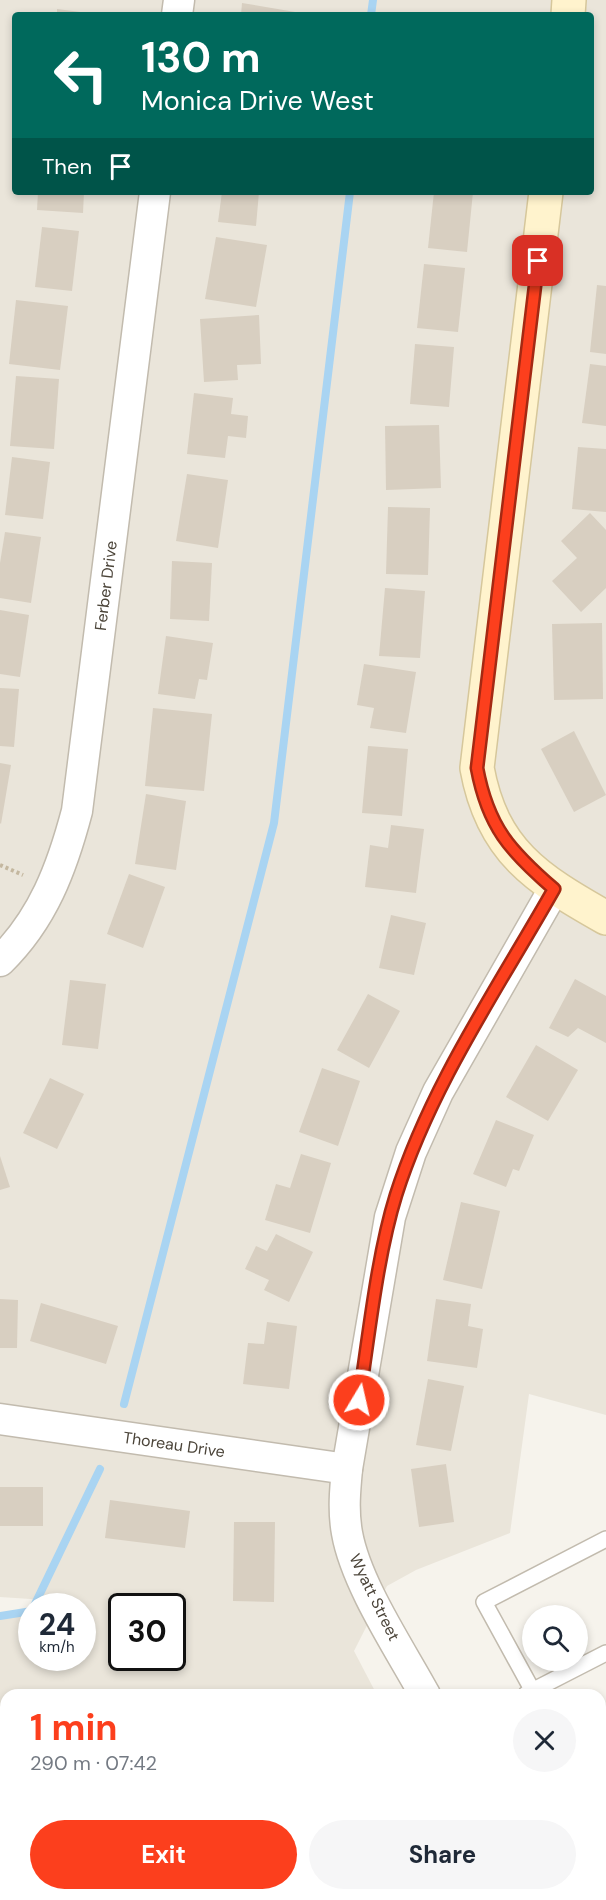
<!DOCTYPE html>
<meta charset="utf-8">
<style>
:root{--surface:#fff;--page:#f6f6f7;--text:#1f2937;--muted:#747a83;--accent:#fc3f1d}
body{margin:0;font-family:"DM Sans",sans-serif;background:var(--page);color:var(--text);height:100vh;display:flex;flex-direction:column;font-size:22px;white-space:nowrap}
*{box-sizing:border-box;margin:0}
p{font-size:20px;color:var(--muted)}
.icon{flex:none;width:33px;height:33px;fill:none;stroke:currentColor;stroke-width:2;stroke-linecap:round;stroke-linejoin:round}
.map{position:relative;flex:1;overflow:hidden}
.drawer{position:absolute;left:0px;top:1689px;width:606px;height:212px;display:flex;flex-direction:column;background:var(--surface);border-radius:18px 18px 0 0;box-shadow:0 3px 9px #0003}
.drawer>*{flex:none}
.banner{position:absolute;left:12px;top:12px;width:582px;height:183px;border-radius:6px;box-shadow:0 3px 9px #0003;background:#00695c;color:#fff;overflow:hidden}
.controls{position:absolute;left:522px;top:1605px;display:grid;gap:12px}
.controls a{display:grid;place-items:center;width:66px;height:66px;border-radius:50%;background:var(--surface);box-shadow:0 3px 9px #0003;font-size:30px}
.speed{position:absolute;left:18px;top:1593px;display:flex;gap:12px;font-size:30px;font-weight:700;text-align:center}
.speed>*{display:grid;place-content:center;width:78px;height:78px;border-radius:50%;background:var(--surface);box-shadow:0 3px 9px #0003;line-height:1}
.speed small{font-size:15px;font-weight:400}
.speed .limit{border:3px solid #111;border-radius:9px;background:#fff;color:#111}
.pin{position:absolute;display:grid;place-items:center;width:51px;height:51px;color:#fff;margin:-26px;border-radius:12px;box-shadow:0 3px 9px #0006}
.me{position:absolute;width:66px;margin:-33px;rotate:9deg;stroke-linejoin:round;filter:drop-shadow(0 0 4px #0008)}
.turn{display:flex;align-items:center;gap:21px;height:126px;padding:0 30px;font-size:27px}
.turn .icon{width:78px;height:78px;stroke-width:2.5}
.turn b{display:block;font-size:42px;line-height:51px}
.then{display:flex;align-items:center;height:57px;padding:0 30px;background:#0003;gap:12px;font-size:22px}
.round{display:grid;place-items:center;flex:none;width:63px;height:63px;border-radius:32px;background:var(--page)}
.head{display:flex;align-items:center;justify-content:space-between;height:102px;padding:0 30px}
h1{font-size:36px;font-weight:700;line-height:45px;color:var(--accent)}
.button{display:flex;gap:12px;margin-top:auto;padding:12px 30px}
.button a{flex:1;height:69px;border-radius:36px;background:var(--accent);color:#fff;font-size:24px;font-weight:700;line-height:69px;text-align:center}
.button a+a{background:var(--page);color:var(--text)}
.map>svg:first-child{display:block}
.residential{fill:#eae5da;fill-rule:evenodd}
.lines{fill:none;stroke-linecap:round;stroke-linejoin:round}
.stream{stroke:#a9d4f2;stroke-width:8}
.building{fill:#d8cfc1}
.lane-casing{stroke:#c2bbae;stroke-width:18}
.street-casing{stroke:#c2bbae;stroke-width:33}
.secondary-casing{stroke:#d6c79b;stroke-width:36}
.path{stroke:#c4b79f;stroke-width:4;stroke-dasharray:3 3;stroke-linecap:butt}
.lane{stroke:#fff;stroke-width:15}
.street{stroke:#fff;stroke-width:30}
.secondary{stroke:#fff3cd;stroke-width:33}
.route-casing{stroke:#a42913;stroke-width:15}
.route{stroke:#fc3f1d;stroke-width:10}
.labels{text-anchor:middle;stroke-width:6;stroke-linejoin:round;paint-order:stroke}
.street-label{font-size:16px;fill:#4b4439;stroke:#fff}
</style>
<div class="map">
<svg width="606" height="1900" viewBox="0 0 606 1900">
<rect width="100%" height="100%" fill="#f6f3ec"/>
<path class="residential" d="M0 0H606V1415L529 1394 510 1533 416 1570 387 1586 354 1651 377 1695H6V1894H484L487 1900H0V1617H31L32 1658H82V1606H42L46 1600 0 1597ZM15 15H591V192H15ZM122 1606H172V1658H122Z"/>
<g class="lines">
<g class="stream">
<path d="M371 15 373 0"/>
<path d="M124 1404 274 823 350 192"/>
<path d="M34 1606 100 1469"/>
<path d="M0 1616 32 1611"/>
</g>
</g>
<g class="building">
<path d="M242 3 307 14V15H241Z"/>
<path d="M57 9 96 14V15H57Z"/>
<path d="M38 192H84L83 213 37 210Z"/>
<path d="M222 192H259L256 226 218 222Z"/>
<path d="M434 192H473L467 252 428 248Z"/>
<path d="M42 227 79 231 72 291 35 287Z"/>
<path d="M216 237 267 245 256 307 205 299Z"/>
<path d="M424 264 465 268 458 332 417 328Z"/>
<path d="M597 285 606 286V354L590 352Z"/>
<path d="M16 300 68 306 60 370 9 364Z"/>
<path d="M259 315 261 364 237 365 238 380 204 382 200 319Z"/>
<path d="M415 344 454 347 449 407 410 404Z"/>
<path d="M590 364 606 366V426L582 423Z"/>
<path d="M16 376 59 379 54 449 10 446Z"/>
<path d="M194 393 233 398 231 414 248 416 246 438 228 436 225 458 187 454Z"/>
<path d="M439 425 441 488 386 490 385 426Z"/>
<path d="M578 447 606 449V512L572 509Z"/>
<path d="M12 457 50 462 43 519 5 515Z"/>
<path d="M187 474 228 480 218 548 176 541Z"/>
<path d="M388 507 430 508 428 575 386 574Z"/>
<path d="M590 513 606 530V588L581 612 552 581 577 558 561 541Z"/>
<path d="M5 532 41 537 31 603 0 598V563Z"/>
<path d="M172 561 212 563 209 621 170 619Z"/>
<path d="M385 588 425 591 420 658 379 656Z"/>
<path d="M0 610 29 615 20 677 0 674Z"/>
<path d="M602 623 603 699 554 700 552 624Z"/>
<path d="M166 636 213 643 207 680 199 679 195 699 158 694Z"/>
<path d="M364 664 416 672 406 733 370 728 374 708 357 705Z"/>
<path d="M0 688 19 689 14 747 0 746Z"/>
<path d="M153 708 212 714 204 791 145 786Z"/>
<path d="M574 731 606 795 574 812 541 749Z"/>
<path d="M368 746 408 749 402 816 362 813Z"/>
<path d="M0 763 11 765 1 824 0 823Z"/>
<path d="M146 794 186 801 176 870 135 864Z"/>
<path d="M391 825 424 829 416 893 365 887 370 845 388 848Z"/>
<path d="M129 874 165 887 143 948 107 934Z"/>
<path d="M391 915 426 923 414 975 379 968Z"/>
<path d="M575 979 606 996V1043L578 1028 568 1037 549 1028Z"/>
<path d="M70 980 106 984 98 1049 62 1045Z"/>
<path d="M368 994 400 1011 369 1068 337 1050Z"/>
<path d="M536 1045 578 1070 548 1121 506 1097Z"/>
<path d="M322 1068 360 1081 338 1146 299 1132Z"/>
<path d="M50 1078 84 1094 57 1149 23 1133Z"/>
<path d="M496 1120 534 1135 519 1171 513 1169 506 1187 473 1174Z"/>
<path d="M301 1154 331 1163 310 1233 265 1220 276 1184 290 1188Z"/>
<path d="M0 1156 10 1187 0 1190Z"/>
<path d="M461 1202 500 1211 482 1289 443 1280Z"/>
<path d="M276 1234 313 1252 289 1302 264 1290 269 1280 245 1269 256 1246 267 1251Z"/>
<path d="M0 1299 18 1300 17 1348H0Z"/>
<path d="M436 1299 471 1304 468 1326 483 1329 477 1368 427 1361Z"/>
<path d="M41 1303 118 1326 106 1364 30 1341Z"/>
<path d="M267 1322 297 1326 289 1389 243 1384 248 1343 264 1344Z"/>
<path d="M428 1379 464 1386 451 1451 416 1445Z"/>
<path d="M446 1464 454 1522 419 1527 411 1469Z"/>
<rect x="0" y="1487" width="43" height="39"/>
<path d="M110 1500 190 1511 185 1548 105 1538Z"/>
<path d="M234 1522H275L274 1602 233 1601Z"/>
</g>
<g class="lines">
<g class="lane-casing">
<g id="lane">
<path d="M526 1694 606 1653"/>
<path d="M535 1695 484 1602 606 1539"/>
<path d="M600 1826 606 1838"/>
</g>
</g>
<g class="street-casing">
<g id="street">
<path d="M177 15 179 0"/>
<path id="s1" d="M0 961C43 919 62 868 77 811L155 192"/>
<path id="s2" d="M0 1419 347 1469"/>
<path d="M425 1695C400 1649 356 1584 347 1533 343 1511 345 1490 347 1469L390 1217 411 1152 438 1092 554 889"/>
<path d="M0 1770 6 1768"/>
<path d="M452 1894V1900"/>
<path d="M531 1894 533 1900"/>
</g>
</g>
<g class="secondary-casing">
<g id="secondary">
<path d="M568 15 569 0"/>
<path d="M546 192 477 768C492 851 537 879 606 918"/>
</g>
</g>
<path class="path" d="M0 865 23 875"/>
<use href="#lane" class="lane"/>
<use href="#street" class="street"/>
<use href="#secondary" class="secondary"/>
</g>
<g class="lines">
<g class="route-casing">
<path id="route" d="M359 1400C369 1335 377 1256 396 1195 431 1085 498 988 554 889 510 851 488 827 477 768L538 261"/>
</g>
<use href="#route" class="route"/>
</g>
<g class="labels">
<g class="street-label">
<text dy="6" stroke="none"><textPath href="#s1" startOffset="398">Ferber Drive</textPath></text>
<text dy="6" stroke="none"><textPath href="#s2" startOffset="176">Thoreau Drive</textPath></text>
<text transform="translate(375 1597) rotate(64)" y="6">Wyatt Street</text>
</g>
</g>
</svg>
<div class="controls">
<a><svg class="icon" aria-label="search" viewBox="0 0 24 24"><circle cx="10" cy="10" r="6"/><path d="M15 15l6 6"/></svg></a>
</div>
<div class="speed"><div>24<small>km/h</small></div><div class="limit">30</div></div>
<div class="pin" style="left:538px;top:261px;background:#d93025"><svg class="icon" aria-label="arrive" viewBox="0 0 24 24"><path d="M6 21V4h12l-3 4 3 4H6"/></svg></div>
<svg class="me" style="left:359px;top:1400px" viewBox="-20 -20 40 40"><circle r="17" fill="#fc3f1d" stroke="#fff" stroke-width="3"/><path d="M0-11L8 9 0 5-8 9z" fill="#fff"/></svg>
<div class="banner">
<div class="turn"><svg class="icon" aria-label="left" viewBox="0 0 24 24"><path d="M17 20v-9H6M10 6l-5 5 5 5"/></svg><div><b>130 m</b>Monica Drive West</div></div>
<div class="then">Then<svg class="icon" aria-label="arrive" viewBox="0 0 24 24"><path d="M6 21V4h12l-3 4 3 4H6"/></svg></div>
</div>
<section class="drawer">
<div class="head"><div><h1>1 min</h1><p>290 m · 07:42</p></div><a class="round"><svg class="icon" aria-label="close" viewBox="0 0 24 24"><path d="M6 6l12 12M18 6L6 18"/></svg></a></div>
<div class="button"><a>Exit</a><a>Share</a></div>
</section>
</div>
